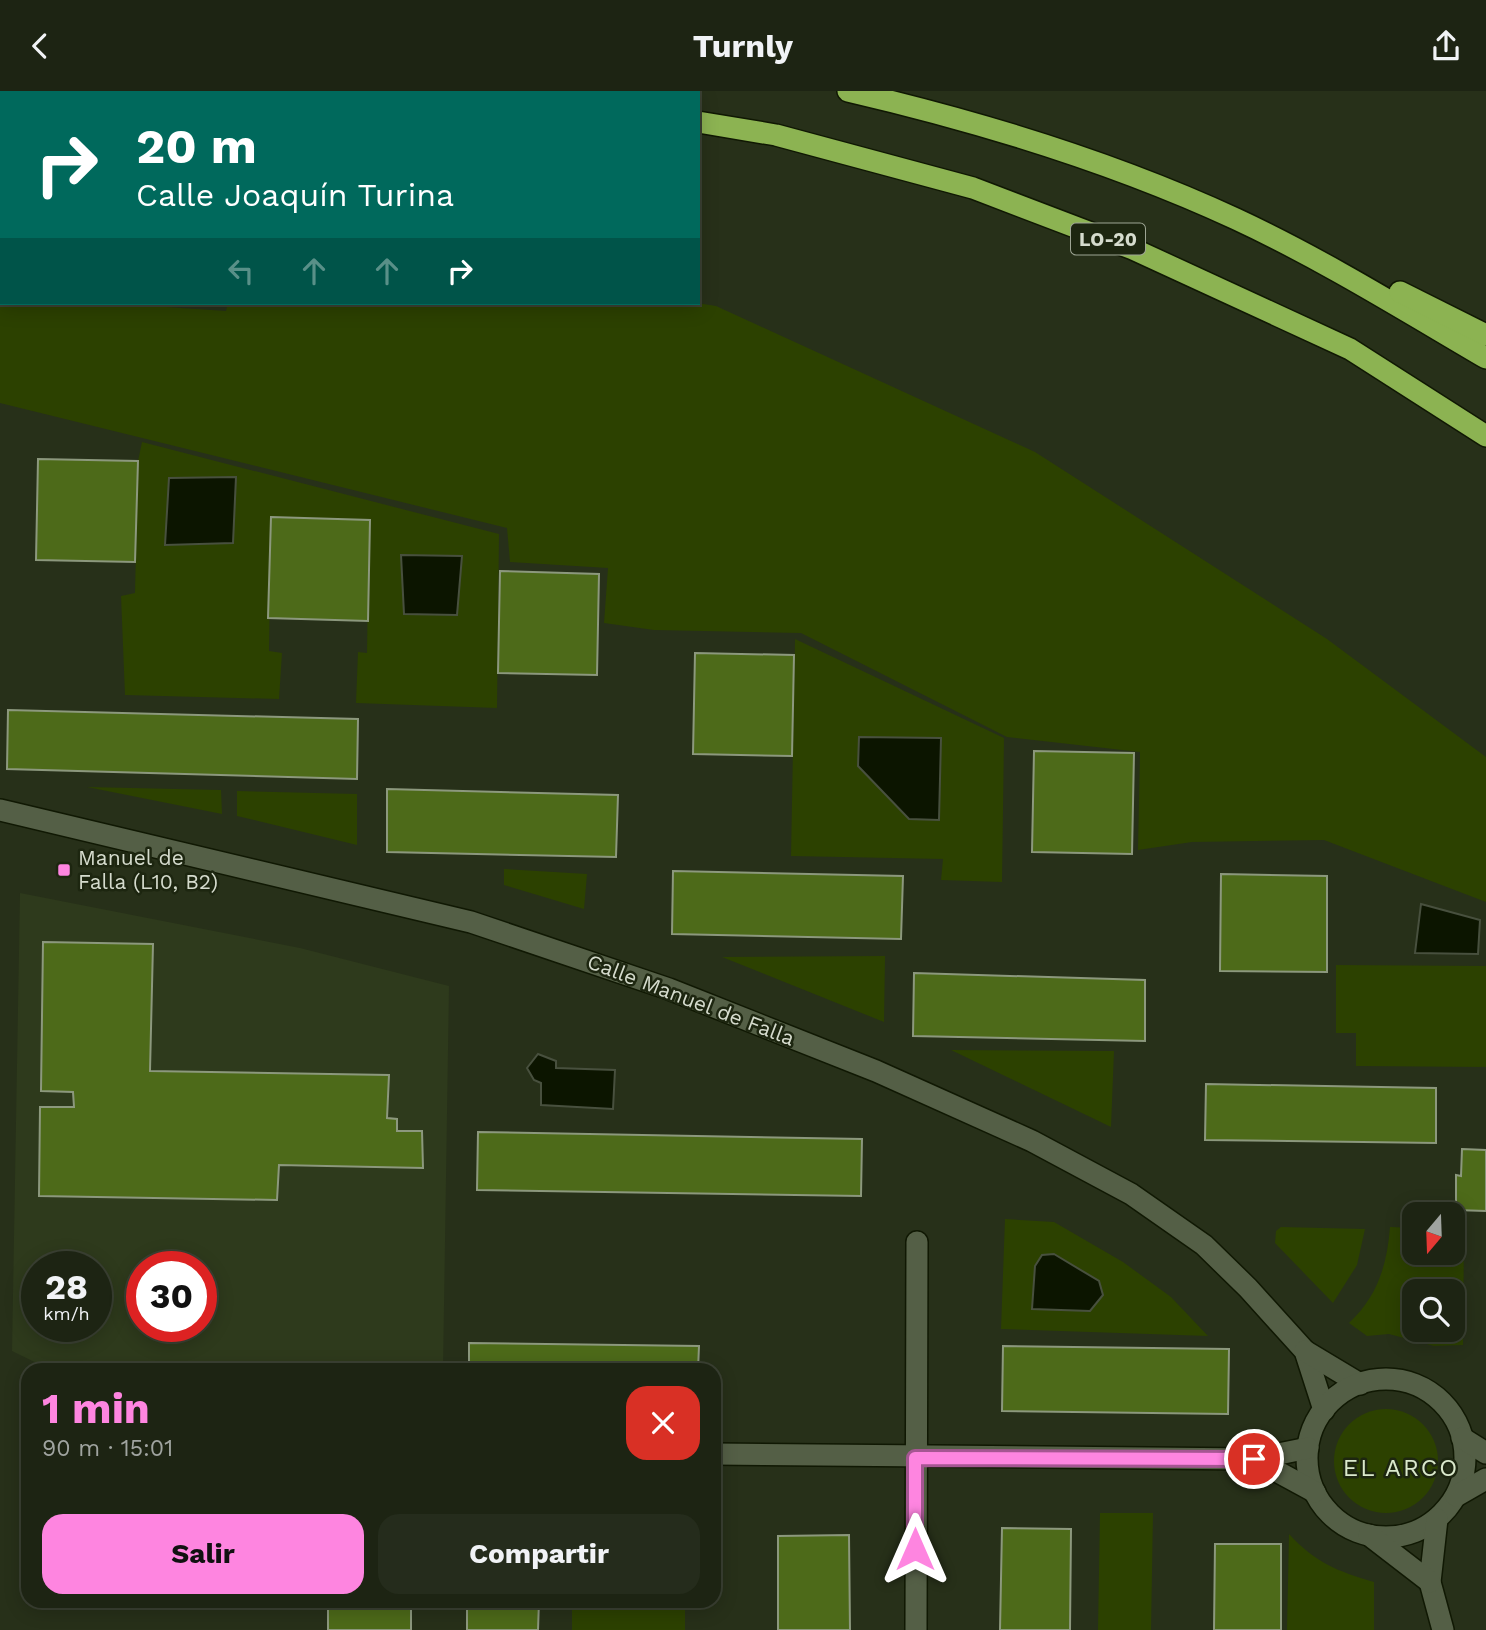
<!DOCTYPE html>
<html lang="es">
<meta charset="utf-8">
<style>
:root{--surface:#1d2413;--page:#252c1c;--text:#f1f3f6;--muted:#a0a4a0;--line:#3b4133;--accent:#fe85e0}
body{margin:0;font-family:"Work Sans",sans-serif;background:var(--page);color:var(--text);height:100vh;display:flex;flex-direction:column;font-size:26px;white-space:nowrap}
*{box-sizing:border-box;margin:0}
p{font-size:23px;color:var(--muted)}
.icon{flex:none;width:38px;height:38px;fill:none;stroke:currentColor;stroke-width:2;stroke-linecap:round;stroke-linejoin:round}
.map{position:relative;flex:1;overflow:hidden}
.drawer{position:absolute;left:21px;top:1272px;width:700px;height:245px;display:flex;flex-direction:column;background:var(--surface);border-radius:21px;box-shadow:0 4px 18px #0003,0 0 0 2px var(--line)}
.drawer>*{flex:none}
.banner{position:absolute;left:0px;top:0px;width:700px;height:214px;box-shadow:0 4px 18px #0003,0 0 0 2px var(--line);background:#00695c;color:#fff;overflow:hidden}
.needle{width:46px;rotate:199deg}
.fabs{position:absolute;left:1402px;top:1111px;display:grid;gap:14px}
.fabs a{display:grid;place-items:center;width:63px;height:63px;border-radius:14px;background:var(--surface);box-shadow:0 4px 18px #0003,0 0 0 2px var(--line);font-size:35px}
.speed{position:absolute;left:21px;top:1160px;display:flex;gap:14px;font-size:35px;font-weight:700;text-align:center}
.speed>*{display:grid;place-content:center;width:91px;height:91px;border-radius:50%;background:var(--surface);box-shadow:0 4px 18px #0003,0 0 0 2px var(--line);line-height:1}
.speed small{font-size:18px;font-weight:400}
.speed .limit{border:10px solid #d22;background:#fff;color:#111}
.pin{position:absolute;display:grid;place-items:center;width:60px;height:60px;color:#fff;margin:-30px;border:4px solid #fff;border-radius:50%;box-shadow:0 2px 7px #0007}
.me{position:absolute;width:77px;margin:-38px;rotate:0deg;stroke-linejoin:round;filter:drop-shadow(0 0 5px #0008)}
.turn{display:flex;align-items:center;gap:24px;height:147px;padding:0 21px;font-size:32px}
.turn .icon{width:91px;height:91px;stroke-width:2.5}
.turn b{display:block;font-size:49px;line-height:60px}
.lanes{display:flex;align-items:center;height:66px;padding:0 21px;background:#0003;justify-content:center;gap:35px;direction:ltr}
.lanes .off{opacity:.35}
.round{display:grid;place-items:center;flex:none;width:74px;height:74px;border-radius:21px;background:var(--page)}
.headline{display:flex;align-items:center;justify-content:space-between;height:119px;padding:0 21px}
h1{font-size:42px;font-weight:700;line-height:52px;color:var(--accent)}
.action{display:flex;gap:14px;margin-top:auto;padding:14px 21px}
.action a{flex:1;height:80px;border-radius:21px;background:var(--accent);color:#111;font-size:28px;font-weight:700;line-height:80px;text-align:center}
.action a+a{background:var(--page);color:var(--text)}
header{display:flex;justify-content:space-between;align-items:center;height:91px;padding:0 21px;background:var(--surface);font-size:32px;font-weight:700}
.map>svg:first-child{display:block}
.built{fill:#2e3a1c;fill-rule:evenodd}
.green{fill:#2c4100;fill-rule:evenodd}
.water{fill:#0c1500;stroke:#48503e;stroke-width:2}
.building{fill:#4d6a19;stroke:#8c987d;stroke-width:2}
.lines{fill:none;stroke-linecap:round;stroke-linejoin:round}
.street-casing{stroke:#101803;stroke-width:24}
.highway-casing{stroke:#101803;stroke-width:24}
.street{stroke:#545f46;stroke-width:21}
.highway{stroke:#8cb352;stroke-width:21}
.route-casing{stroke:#a55692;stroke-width:18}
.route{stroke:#fe85e0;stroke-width:12}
.poi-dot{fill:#fe85e0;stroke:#1d2610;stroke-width:2.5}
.labels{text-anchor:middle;stroke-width:5;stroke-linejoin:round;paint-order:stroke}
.shield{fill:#1d2610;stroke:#9ea594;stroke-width:2}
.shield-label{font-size:19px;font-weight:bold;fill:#d5dbcd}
.poi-label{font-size:21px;fill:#d5dbcd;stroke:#1d2610;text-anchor:start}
.street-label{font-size:21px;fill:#d5dbcd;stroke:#1d2610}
.quarter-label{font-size:24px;letter-spacing:2px;fill:#dbe9cc;stroke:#1d2610}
</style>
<header><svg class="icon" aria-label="back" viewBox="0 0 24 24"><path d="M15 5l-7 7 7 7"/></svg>Turnly<svg class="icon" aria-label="share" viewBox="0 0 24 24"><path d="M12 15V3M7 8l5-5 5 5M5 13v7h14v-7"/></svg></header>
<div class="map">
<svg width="1486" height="1539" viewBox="0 0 1486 1539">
<rect width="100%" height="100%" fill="#273019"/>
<path class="built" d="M20 802 300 857 449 895 443 1279H51L12 1260ZM37 1176H96V1236H37ZM142 1176H201V1236H142Z"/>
<g class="green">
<path d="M0 115 2 212H107L226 220 228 212H697L716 215 1035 361 1327 548 1486 666V811L1324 749 1192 751 1138 759 1140 661 1007 646 801 542 654 539 604 532 608 477 510 471 507 437 0 312Z"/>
<path d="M142 351 499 443 497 617 356 612 358 561 367 562 369 429 271 426 269 560 282 562 279 608 125 604 121 505 135 502 138 370Z"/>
<path d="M795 548 1004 647 1002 791 941 789 943 768 791 765Z"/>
<path d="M87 696 221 699 222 723Z"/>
<path d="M237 700 357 703V754L237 725Z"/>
<path d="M504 778 587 783 584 818 504 794Z"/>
<path d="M885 865 884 931 722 866Z"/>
<path d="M1336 874 1486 875V976L1356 975V942H1336Z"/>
<path d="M951 959 1114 960 1111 1036Z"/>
<path d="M1005 1128 1054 1131 1123 1171 1171 1206 1208 1245 1001 1238Z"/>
<path d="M1281 1136 1365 1138 1357 1174 1333 1212 1275 1152 1276 1140Z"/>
<path d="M1390 1136 1414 1137V1162H1452L1453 1139 1464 1140 1463 1254 1434 1255 1389 1243 1367 1245 1349 1232C1377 1206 1387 1175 1390 1136ZM1414 1200H1452V1239H1414Z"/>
<circle cx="1386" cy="1370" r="52"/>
<path d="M1100 1422H1153L1151 1539H1098Z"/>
<path d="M1289 1443C1316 1472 1337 1480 1374 1491V1539H1287Z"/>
<rect x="572" y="1510" width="113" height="29"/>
</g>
<g class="water">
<path d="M236 386 233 452 165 454 169 387Z"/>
<path d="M401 464 462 465 457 524 404 523Z"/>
<path d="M859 646 941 647 939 729 909 728 858 675Z"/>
<path d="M1421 813 1480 829 1478 863 1415 862Z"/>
<path d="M538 963 556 970V977L615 979 613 1018 541 1014V992L534 989 527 977Z"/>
<path d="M1054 1163 1099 1190 1103 1204 1090 1220 1032 1218 1035 1175 1042 1164Z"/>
</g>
<g class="building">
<path d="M38 368 138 370 135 471 36 469Z"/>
<path d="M271 426 370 429 368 530 268 527Z"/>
<path d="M500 480 599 483 597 584 498 582Z"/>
<path d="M695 562 794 564 792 665 693 663Z"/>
<path d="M8 619 358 628 357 688 7 678Z"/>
<path d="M1034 660 1134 662 1132 763 1032 761Z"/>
<path d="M387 698 618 704 616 766 387 761Z"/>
<path d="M673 780 903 785 901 848 672 843Z"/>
<path d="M1221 783 1327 785V881L1220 880Z"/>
<path d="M43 851 153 853 150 980 389 984 387 1027 397 1028V1040H422L423 1077 279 1074 277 1109 39 1105 40 1016H74L73 1001 41 1000Z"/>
<path d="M914 882 1145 889V950L913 945Z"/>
<path d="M1206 993 1436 997V1052L1205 1049Z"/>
<path d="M478 1041 862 1048 861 1105 477 1099Z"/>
<path d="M1462 1058 1486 1059V1120L1456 1119V1084L1461 1085Z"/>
<path d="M469 1252 699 1255 698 1279H469Z"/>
<path d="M1003 1255 1229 1258 1228 1323 1002 1320Z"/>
<path d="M1002 1437 1071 1438 1070 1539H1000Z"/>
<path d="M849 1444 850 1539H778V1445Z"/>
<path d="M1215 1453H1281V1539H1214Z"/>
<rect x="328" y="1510" width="83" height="29"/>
<path d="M467 1510H539L538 1539H467Z"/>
</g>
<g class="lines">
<g class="street-casing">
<g id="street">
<path d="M0 719 471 831 669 898 876 980 1032 1050 1131 1103 1204 1154 1248 1197 1305 1260 1324 1319"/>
<path d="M1305 1260 1360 1293"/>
<circle cx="1386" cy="1367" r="79"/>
<path d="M1462 1347 1486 1362"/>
<path d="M714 1363 1254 1368 1308 1357"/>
<path d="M1254 1368 1315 1401"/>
<path d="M1456 1405 1486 1388"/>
<path d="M1437 1428 1430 1491 1443 1539"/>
<path d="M1369 1444 1430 1491"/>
<path d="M916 1539 917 1151"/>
</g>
</g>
<g class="highway-casing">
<g id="highway">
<path d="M431 0 454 2"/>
<path d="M848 0C977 30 1115 72 1236 128 1322 168 1404 219 1486 267"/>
<path d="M698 31 776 44 973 97 1133 158 1350 258 1486 345"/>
<path d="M1400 201 1486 244"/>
</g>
</g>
<use href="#street" class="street"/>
<use href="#highway" class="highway"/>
</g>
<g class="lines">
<g class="route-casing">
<path id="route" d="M915 1458V1367L1254 1368"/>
</g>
<use href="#route" class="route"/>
</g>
<rect class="poi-dot" x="57" y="772" width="14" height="14" rx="3.5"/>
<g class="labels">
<rect class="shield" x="1071" y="132.5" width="74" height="31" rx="5"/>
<g class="shield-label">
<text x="1108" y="155">LO-20</text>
</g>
<g class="poi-label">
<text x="78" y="774">Manuel de<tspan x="78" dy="24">Falla (L10, B2)</tspan></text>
</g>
<g class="street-label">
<text transform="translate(691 909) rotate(21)" y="7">Calle Manuel de Falla</text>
</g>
<g class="quarter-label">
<text x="1401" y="1385">EL ARCO</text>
</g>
</g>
</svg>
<div class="fabs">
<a><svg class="needle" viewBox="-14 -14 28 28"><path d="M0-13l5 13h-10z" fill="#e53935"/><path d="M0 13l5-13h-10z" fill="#a0a4a0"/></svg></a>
<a><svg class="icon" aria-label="search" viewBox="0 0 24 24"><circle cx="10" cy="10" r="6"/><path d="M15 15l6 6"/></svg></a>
</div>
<div class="speed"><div>28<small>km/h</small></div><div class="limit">30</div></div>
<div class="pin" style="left:1254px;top:1368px;background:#d93025"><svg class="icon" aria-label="arrive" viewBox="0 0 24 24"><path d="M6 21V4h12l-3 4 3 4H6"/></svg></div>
<svg class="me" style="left:915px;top:1458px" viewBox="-20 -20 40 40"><path d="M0-17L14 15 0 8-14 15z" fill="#fe85e0" stroke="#fff" stroke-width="4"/></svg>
<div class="banner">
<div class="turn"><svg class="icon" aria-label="right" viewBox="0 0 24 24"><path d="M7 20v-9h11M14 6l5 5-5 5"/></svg><div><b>20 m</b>Calle Joaquín Turina</div></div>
<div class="lanes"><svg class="icon off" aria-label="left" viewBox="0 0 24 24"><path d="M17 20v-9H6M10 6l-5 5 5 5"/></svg><svg class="icon off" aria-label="ahead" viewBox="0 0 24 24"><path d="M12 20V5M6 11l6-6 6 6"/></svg><svg class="icon off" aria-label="ahead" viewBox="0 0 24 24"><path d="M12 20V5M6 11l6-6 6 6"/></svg><svg class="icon" aria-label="right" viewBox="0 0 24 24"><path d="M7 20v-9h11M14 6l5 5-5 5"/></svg></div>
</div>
<section class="drawer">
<div class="headline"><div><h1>1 min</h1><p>90 m · 15:01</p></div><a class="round" style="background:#d93025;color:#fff"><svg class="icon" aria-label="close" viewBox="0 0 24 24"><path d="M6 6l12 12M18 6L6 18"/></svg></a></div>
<div class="action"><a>Salir</a><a>Compartir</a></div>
</section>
</div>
